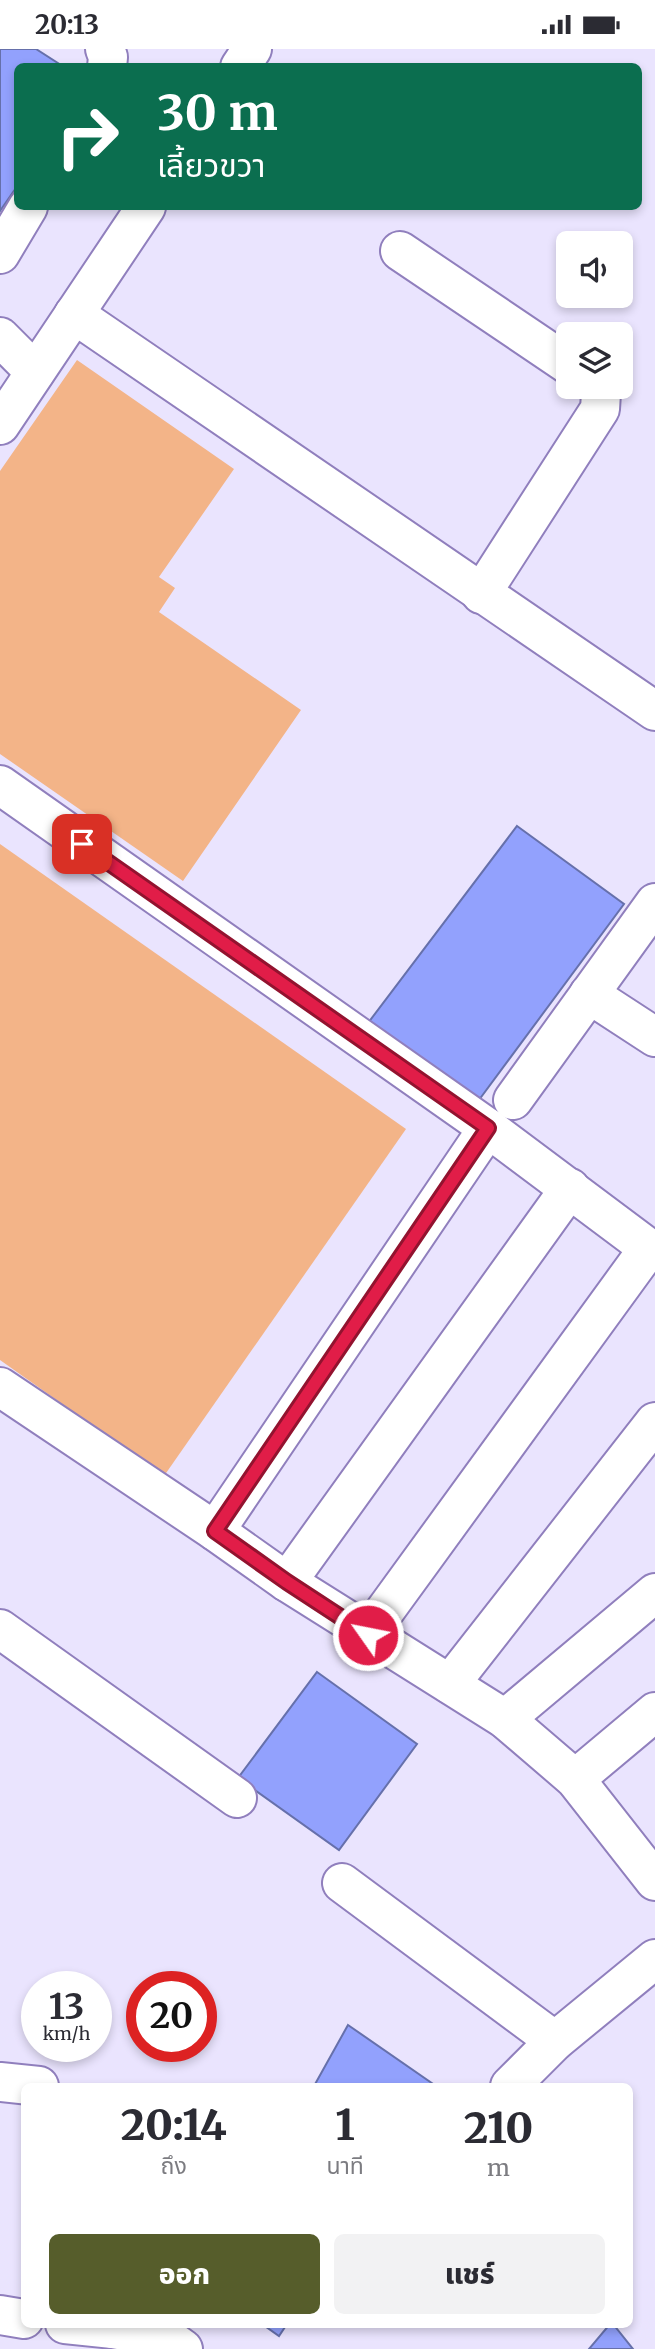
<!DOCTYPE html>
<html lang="th">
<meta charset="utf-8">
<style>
:root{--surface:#fff;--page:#f2f2f3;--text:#2b2b33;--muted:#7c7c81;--accent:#565d2b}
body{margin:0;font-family:Merriweather,"Noto Sans Thai",serif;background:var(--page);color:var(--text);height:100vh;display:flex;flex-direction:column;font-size:26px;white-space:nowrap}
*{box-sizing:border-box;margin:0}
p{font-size:23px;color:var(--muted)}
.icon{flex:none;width:38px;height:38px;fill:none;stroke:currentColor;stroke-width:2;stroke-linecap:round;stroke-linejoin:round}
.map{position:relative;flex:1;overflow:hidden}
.side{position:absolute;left:21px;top:2034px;width:612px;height:245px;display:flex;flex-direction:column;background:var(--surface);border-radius:10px;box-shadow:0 4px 10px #0003}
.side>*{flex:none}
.guide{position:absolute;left:14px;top:14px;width:628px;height:147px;border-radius:10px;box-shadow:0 4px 10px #0003;background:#0b6e4f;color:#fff;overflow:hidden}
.buttons{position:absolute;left:556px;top:182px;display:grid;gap:14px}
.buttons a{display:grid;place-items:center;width:77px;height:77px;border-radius:10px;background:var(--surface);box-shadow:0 4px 10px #0003;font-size:35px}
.speed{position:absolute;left:21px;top:1922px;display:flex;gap:14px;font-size:35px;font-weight:700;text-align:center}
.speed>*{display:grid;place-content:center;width:91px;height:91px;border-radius:50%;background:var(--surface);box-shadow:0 4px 10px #0003;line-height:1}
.speed small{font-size:18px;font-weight:400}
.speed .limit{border:10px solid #d22;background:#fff;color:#111}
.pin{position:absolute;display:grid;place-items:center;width:60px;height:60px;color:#fff;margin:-30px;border-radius:14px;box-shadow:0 4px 10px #0006}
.me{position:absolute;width:77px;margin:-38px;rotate:303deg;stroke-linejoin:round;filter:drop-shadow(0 0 5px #0008)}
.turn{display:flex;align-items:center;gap:24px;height:147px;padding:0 28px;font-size:32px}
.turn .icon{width:91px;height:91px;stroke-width:2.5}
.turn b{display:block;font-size:49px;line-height:60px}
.eta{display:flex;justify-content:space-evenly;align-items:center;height:119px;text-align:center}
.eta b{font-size:42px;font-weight:800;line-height:49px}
.cta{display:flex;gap:14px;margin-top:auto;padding:14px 28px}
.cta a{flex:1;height:80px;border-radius:10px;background:var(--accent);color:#fff;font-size:28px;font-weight:800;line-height:80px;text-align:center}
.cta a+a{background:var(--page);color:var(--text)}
.status{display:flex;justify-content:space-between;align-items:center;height:49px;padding:0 35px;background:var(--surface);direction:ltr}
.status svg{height:19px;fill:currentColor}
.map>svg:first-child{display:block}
.green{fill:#f3b488}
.building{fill:#92a1fd;stroke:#6670ab;stroke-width:2}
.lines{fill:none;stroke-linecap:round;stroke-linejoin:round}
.minor-casing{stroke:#907fbd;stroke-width:42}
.minor{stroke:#fff;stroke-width:38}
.route-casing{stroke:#92132f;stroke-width:18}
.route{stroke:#e11d48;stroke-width:12}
</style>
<div class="status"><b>20:13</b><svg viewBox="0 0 49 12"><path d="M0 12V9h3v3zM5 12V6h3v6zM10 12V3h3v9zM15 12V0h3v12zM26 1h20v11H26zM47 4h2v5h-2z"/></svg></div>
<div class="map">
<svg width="655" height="2300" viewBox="0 0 655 2300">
<rect width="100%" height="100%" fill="#eae4fe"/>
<g class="green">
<path d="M77 311 234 420 159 528 175 539 159 563 301 661 183 832 0 705V422Z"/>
<path d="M0 795 406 1080 164 1427 0 1311Z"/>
</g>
<g class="building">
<path d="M0 0H36L64 18H18V136L0 162Z"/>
<path d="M517 777 624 855 476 1055 365 978Z"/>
<path d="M317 1623 417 1695 339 1801 238 1729Z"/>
<path d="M348 1976 436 2037H314Z"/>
<path d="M262 2275H287L279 2287Z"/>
<path d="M610 2275H613L633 2300H589Z"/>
</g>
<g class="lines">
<g class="minor-casing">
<g id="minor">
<path d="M105 0 108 8 107 18"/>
<path d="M240 18 252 0"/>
<path d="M400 202 569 316"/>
<path d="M0 205 28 158"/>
<path d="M74 265 655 662"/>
<path d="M0 288 35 323"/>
<path d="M0 376 146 158"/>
<path d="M481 545 600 360 601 344 598 338"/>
<path d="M0 736 488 1079 655 1204"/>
<path d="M589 945 655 988"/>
<path d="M513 1051 655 854"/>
<path d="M0 1338 215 1482 287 1533 505 1670 575 1730 655 1832"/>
<path d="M215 1482 488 1079"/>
<path d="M287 1533 570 1139"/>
<path d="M0 1580 237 1749"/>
<path d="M368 1585 648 1200"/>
<path d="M450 1635 655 1373"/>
<path d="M505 1670 655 1544"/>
<path d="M575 1730 655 1663"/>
<path d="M342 1834 555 1992"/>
<path d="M0 2033 39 2037"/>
<path d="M510 2037 555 1992 655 1910"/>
<path d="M0 2266 24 2270"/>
<path d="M65 2275 113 2280 114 2275"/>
<path d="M113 2280 169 2290 183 2300"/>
</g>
</g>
<use href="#minor" class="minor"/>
</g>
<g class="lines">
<g class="route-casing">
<path id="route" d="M82 795 488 1079 215 1482 287 1533 368 1586"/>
</g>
<use href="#route" class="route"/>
</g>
</svg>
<div class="buttons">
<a><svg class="icon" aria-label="sound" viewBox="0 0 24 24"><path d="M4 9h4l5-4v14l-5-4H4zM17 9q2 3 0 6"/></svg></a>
<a><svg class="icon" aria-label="layers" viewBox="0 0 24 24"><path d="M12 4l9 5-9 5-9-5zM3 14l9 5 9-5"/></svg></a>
</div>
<div class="speed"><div>13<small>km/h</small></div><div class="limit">20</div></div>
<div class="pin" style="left:82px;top:795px;background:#d93025"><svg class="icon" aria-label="arrive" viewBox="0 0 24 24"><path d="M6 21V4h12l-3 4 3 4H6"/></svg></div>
<svg class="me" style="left:368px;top:1586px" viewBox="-20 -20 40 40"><circle r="17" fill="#e11d48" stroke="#fff" stroke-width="3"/><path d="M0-11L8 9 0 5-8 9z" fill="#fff"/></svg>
<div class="guide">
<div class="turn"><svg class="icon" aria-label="right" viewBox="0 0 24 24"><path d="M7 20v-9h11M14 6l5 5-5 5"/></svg><div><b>30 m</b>เลี้ยวขวา</div></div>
</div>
<section class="side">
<div class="eta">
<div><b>20:14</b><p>ถึง</p></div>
<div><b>1</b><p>นาที</p></div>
<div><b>210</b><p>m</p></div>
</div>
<div class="cta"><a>ออก</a><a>แชร์</a></div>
</section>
</div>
